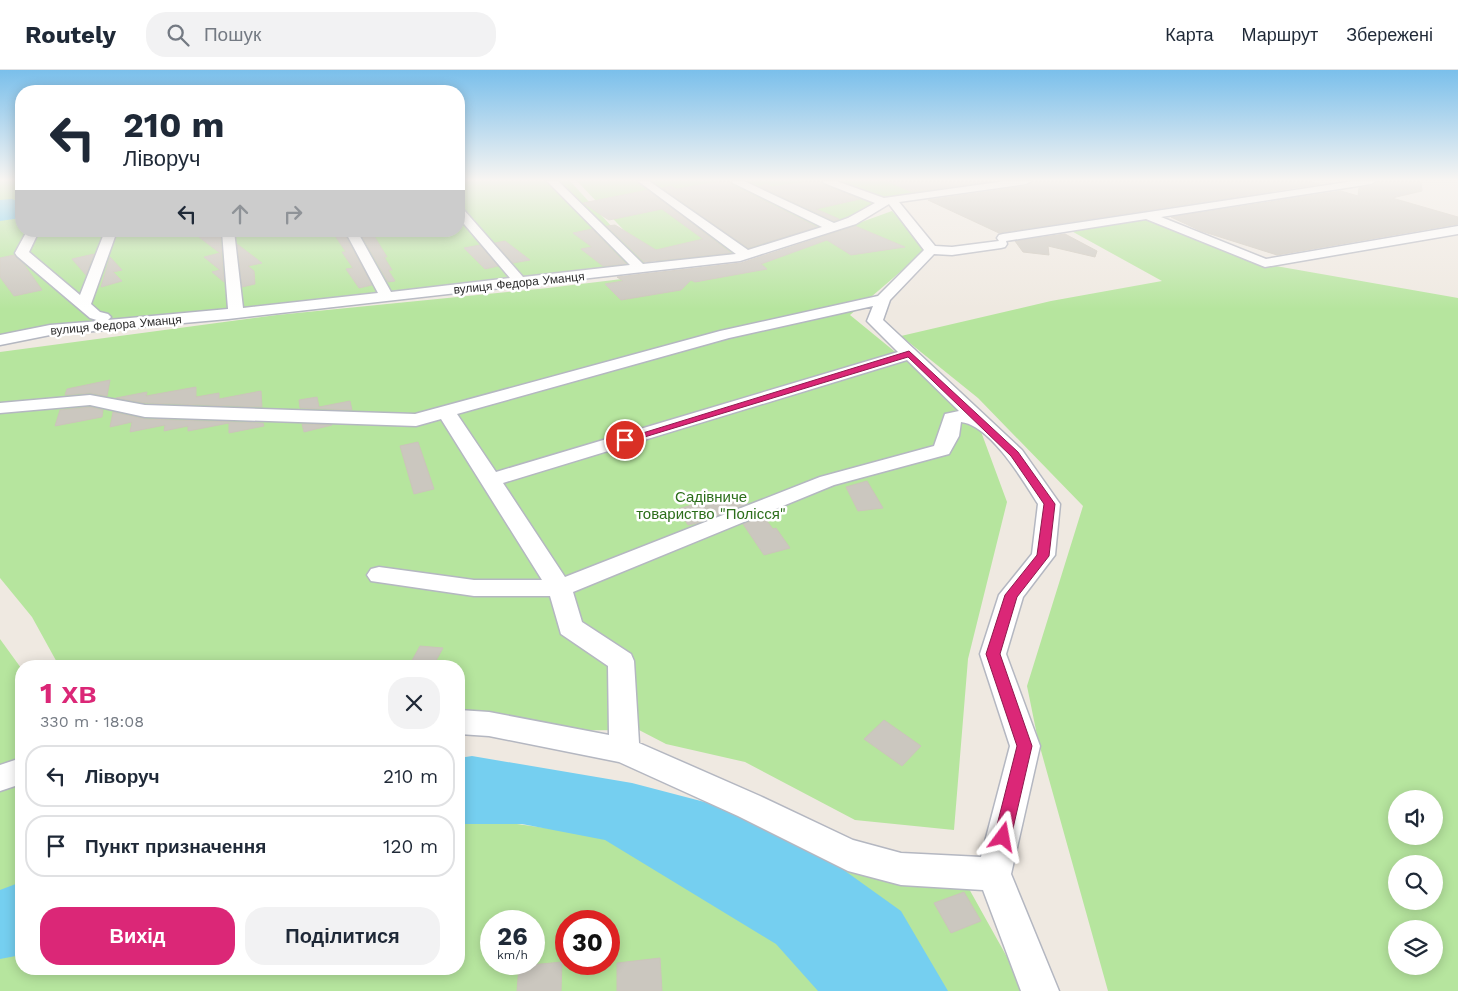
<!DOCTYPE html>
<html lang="uk">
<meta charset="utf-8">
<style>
:root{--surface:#fff;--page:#f2f2f3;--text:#1f2937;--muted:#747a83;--line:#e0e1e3;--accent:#db2777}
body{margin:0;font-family:"Work Sans",sans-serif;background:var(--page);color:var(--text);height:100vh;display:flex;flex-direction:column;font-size:19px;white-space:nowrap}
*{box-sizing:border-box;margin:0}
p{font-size:16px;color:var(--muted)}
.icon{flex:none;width:28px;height:28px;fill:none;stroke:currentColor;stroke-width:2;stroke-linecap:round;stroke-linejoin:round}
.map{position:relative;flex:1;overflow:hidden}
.details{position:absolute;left:15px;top:590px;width:450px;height:315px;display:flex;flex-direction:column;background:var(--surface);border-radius:20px;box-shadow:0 2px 12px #0003}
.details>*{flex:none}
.banner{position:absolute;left:15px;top:15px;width:450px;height:152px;border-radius:20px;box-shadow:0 2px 12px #0003;background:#fff;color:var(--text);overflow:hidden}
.controls{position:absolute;left:1388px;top:720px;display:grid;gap:10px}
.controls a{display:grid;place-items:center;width:55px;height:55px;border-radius:50%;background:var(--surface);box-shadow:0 2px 12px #0003;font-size:25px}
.speed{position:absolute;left:480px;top:840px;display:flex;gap:10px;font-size:25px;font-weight:700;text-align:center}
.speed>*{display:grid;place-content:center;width:65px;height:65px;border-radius:50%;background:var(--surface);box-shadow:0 2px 12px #0003;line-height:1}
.speed small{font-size:12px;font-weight:400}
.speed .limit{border:8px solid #d22;background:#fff;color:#111}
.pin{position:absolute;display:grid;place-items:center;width:42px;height:42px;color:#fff;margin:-21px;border:2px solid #fff;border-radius:50%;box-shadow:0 1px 5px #0007}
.me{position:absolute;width:55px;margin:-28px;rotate:13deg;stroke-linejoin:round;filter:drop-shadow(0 0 4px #0008)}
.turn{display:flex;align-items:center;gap:18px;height:105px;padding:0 25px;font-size:22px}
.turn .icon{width:65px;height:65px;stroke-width:2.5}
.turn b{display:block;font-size:35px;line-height:42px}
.lanes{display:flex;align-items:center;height:48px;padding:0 25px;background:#0003;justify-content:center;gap:25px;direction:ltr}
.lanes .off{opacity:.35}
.round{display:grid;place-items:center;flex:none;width:52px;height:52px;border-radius:20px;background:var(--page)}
.summary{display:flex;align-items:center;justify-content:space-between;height:85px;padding:0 25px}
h1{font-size:30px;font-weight:700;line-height:38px;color:var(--accent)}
.primary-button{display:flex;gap:10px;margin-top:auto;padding:10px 25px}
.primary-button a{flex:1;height:58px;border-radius:20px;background:var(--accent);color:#fff;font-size:20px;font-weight:700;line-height:58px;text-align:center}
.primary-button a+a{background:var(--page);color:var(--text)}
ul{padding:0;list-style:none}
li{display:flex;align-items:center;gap:15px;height:62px;margin:0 10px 8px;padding:0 15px;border:2px solid var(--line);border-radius:20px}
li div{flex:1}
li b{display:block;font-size:19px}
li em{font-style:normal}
header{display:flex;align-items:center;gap:30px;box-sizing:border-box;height:70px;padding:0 25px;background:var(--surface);border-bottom:1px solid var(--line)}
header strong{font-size:24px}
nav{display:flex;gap:28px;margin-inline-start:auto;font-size:18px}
.search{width:350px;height:45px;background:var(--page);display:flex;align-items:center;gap:12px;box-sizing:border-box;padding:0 18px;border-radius:20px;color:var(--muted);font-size:19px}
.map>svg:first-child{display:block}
.green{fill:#b6e59e;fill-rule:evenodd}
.water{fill:#75cff0}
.building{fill:#cbc7bf;stroke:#cbc5ba}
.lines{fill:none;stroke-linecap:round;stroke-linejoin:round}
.street-casing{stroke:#b4b7c1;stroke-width:3}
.street{fill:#fff;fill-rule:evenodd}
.route{fill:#db2777;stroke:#8e194d}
.labels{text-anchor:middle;stroke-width:5;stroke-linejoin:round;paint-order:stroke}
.far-street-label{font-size:12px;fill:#2e2e2e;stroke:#fff}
.park-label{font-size:15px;fill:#2c6e1b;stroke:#fff}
</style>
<header>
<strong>Routely</strong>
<div class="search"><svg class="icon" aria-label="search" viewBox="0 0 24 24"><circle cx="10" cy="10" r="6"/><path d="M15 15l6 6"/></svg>Пошук</div>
<nav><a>Карта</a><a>Маршрут</a><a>Збережені</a></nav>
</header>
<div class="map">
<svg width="1458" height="921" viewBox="0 0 1458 921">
<rect width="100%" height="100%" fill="#efe9e1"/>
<g class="green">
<path d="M0 111H21V161H459V111H570L646 194 0 269Z"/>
<path d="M577 111H1014L905 125 816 159 740 183 659 193 637 174Z"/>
<path d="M892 141 927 179 850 245 976 348 1007 432 968 589 954 760 855 750 745 692 666 674 639 660 459 661V596H59L32 547 0 508V282L277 245 548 218 745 194Z"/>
<path d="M1147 146 1265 194 1458 228V921H1108L1038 670 1027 616 1083 436 978 328 901 266 1051 231 1162 211 1066 158ZM1396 729H1434V766H1396ZM1396 794H1434V831H1396ZM1396 859H1434V896H1396Z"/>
<path d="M0 569 21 598V899H459V746L968 817 1026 921H0ZM491 851H534V894H491ZM566 851H609V894H566Z"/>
</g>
<g class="water">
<path d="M12 129 21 133V148L0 151V130Z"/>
<path d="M472 686 632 713 774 750 901 841 948 921H818L776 874 605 770 522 754H459V688Z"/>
<path d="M21 812V885L0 889V820Z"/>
</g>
<g class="building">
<path d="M721 111H730L732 115 817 157 748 178 662 118 671 116 677 119Z"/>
<path d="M809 111H821L823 115 860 129 816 139 839 149 834 151 759 116 767 114 772 117Z"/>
<path d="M887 111H996L912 122Z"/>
<path d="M1033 111H1308L1320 114 999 163 928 130 1026 116Z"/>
<path d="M1378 111H1421L1422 121 1392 128 1458 147V154L1277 185 1201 161 1171 147 1341 121 1358 126 1359 118 1371 116Z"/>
<path d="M648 120 731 183 644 192 607 156 615 155 656 180 703 169 662 139 609 150 583 133Z"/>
<path d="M855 156 905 177 851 185 827 170 761 194 767 199 695 212 691 210 681 220 621 230 605 214 623 211 617 207 741 193Z"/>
<path d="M592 159 626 194 603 196 581 179 592 177 573 163Z"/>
<path d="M197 161H220L224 212 212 202 220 200 204 187 220 183 195 164Z"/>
<path d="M332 161H343L372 215 359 218 346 199 353 198 342 182H346Z"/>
<path d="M359 161H371L387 187H384L392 200H388L395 211 388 212Z"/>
<path d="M1065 164 1097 181 1095 187 1048 176 1049 185 1023 182 1015 171Z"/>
<path d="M505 171 530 190 513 193 495 173Z"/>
<path d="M237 174 262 193 248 196 254 201 255 214 242 217Z"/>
<path d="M480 175 498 196 485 199 464 178Z"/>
<path d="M94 184 86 205 72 189Z"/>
<path d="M14 185 23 193 42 220 14 226 0 207V188Z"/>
<path d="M110 187 122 200 113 202 122 211 101 217Z"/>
<path d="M110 310 107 326 90 323 65 325 67 319Z"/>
<path d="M196 317V327L219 323V329L261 321 262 337 145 333 116 328 147 322 146 326Z"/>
<path d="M317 327 319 337 350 331 352 340 300 338 299 330Z"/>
<path d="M90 337 103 340 102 347 55 356 60 340Z"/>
<path d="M113 342 145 349 263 353 264 356 229 363V353L188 361V356L164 361 165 355 130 362 132 352 110 357Z"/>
<path d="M302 354 332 355 304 362Z"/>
<path d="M418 372 434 419 414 424 400 376Z"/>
<path d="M867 411 883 438 858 441 846 417Z"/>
<path d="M737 422 747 434 698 453 688 455 678 439Z"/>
<path d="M763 446 773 459 776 458 790 478 764 485 743 454Z"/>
<path d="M420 576 443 578 433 596H409Z"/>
<path d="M884 650 921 676 902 696 864 669Z"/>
<path d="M964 822 981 851 951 863 934 833Z"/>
<path d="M660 888 662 921H617V893Z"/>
<path d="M562 892 561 921H517L519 896Z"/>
</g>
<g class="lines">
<g class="street-casing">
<g id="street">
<path d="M547 111H558L643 194 736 184 638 111H649L748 180 822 157 733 113 732 111H744L834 153 848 148 875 133 824 113 823 111H836L884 128 1006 111H1031L1026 114 899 132 935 176 952 177 999 171 997 168 999 165 1003 164 1354 111H1376L1371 114 1161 147 1266 189 1458 156V164L1265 197 1146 149 1006 171 1007 174 1005 177 1001 178 952 185 934 184 890 230 883 250 1022 380 1060 434 1055 485 1023 527 1006 584 1040 676 1011 804 1059 921H1021L983 820 901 815 848 801 738 746 619 692 489 666 459 664V640L489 642 609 665 608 596 561 564 550 526H474L371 511 367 505 371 499 379 497 474 510H542L441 349 416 356 145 347 90 335 0 343V333L90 325 145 335 415 344 720 261 878 226 924 180 889 134 856 154 740 191 228 249 50 265 0 275V265L50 255 100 251 90 248 17 186 15 183 27 161H39L29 182 80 225 105 161H117L91 234 100 242 108 244 111 247 108 250 228 239 222 161H234L243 238 378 223 345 161H357L391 222 510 208 459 148V138L463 139 523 207 630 195ZM873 236 867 251 898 282 496 402 457 344 729 268ZM907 290 959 341 945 344 934 376 820 407 565 507 503 413ZM961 352C990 355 1023 410 1038 434L1032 484 999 525 980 584 1010 676 981 787 901 783 853 770 760 726 639 673 634 591 631 584 582 552 573 522 834 415 949 384 959 366Z"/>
<path d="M21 688V714L0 721V695Z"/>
</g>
</g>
<use href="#street" class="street"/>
</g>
<linearGradient id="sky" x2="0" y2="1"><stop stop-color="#7abfeb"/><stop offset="0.46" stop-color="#f8f5f2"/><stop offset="1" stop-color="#f8f5f2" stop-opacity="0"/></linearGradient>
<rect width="1458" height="239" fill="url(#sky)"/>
<path class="route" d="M909 281 1018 382 1055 434 1049 486 1017 527 1000 584 1032 676 1011 767 1009 772 1003 775 997 772 994 767 1017 676 986 584 1005 525 1037 485 1044 434 1011 386 908 287 628 372 620 370Z"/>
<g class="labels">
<g class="far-street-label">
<text transform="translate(519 213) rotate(-6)" y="4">вулиця Федора Уманця</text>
<text transform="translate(116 255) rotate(-5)" y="4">вулиця Федора Уманця</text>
</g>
<g class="park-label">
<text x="711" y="432">Садівниче<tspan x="711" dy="17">товариство "Полісся"</tspan></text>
</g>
</g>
</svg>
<div class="controls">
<a><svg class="icon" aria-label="sound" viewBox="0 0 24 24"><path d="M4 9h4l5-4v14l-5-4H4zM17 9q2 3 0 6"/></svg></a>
<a><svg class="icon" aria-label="search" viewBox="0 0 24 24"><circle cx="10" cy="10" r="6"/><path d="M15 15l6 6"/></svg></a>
<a><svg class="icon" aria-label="layers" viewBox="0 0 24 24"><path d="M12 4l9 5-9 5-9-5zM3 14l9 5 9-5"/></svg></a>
</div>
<div class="speed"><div>26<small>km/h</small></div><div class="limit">30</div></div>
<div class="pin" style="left:625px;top:370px;background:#d93025"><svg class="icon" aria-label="arrive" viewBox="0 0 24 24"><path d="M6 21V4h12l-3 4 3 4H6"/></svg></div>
<svg class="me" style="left:1003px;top:767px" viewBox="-20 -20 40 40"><path d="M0-17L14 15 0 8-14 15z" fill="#db2777" stroke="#fff" stroke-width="4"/></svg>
<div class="banner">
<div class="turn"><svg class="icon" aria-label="left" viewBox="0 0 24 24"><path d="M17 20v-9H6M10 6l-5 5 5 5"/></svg><div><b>210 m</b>Ліворуч</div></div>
<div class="lanes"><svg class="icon" aria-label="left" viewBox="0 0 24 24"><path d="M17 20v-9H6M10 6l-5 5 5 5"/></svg><svg class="icon off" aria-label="ahead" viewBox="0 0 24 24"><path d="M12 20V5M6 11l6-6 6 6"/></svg><svg class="icon off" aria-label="right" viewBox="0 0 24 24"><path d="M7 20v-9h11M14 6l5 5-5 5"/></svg></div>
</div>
<section class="details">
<div class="summary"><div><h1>1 хв</h1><p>330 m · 18:08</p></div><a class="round"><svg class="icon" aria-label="close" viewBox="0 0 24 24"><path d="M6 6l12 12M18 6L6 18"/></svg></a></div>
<ul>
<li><svg class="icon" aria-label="left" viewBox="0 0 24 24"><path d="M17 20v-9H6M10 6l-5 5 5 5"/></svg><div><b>Ліворуч</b></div><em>210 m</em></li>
<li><svg class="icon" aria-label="arrive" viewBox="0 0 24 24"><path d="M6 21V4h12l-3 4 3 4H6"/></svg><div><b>Пункт призначення</b></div><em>120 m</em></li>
</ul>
<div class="primary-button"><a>Вихід</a><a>Поділитися</a></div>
</section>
</div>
